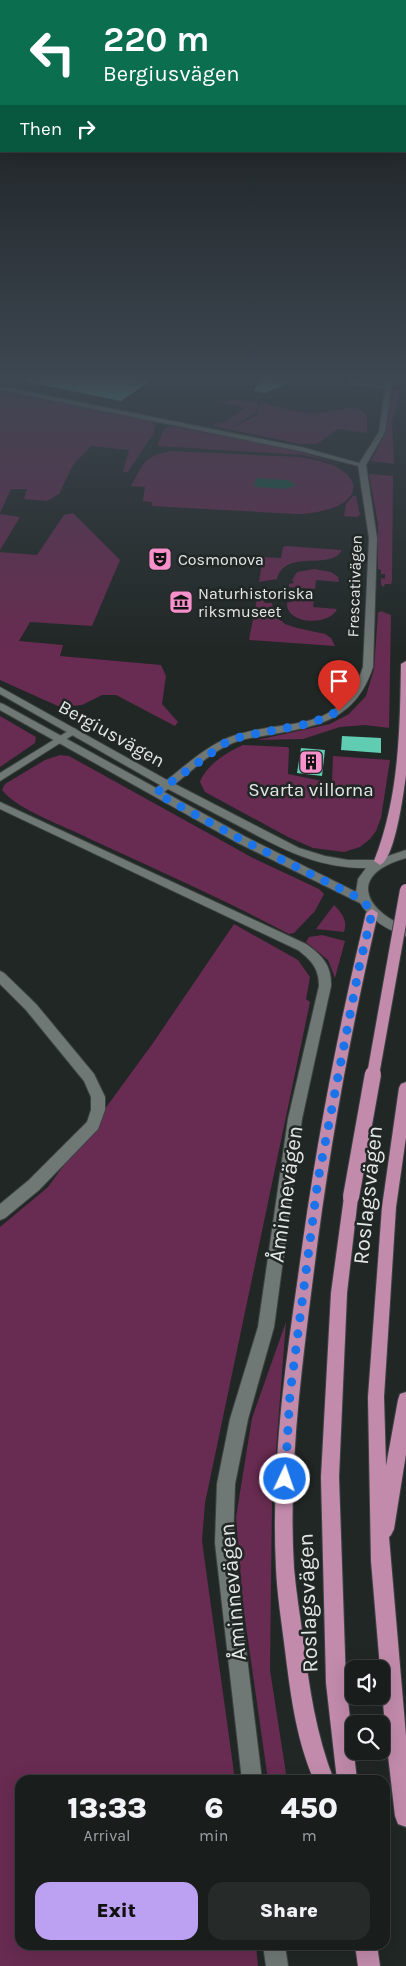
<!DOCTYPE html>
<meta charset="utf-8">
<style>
:root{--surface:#191d1c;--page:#262a29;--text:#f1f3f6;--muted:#9fa2a3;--line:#373b3b;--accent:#bca0f2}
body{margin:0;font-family:Karla,sans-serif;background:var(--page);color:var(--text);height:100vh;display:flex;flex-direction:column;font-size:19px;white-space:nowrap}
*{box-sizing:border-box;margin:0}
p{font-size:16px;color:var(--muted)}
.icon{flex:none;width:28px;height:28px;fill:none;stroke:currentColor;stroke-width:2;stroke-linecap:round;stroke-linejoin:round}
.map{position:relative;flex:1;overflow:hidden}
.drawer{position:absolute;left:15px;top:1775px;width:375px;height:175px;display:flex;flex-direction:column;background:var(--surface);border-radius:15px;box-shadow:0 5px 20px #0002,0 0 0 1px var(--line)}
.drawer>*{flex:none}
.top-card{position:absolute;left:0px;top:0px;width:406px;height:152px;box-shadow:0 5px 20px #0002,0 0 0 1px var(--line);background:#0b6e4f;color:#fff;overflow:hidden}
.controls{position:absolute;left:345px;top:1660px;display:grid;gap:10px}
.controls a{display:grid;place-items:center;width:45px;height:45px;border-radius:10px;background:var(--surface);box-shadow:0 5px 20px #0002,0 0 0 1px var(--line);font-size:25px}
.pin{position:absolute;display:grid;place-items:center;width:42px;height:42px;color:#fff;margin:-51px -21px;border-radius:50% 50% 50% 0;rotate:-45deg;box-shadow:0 0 5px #0007}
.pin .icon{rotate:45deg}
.me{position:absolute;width:55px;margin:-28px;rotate:3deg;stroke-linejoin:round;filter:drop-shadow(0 0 4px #0008)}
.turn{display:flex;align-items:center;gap:18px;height:105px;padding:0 20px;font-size:22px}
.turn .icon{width:65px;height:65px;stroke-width:2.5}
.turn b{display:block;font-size:35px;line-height:42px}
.then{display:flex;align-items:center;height:48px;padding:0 20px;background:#0003;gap:10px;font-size:19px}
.eta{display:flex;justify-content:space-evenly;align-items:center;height:85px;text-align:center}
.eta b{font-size:30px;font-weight:800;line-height:35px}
.action{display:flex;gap:10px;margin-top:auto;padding:10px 20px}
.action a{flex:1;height:58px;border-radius:15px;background:var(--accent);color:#111;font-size:20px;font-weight:800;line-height:58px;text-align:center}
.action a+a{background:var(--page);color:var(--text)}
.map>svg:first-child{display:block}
.green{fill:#682b51}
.water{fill:#1c5749}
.building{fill:#60ccb1}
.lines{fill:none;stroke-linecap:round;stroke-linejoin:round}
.street-casing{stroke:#3e4442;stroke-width:2}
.secondary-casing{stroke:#3e4442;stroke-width:2}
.primary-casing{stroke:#3e4442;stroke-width:2}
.street{fill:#707875;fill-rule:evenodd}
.secondary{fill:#707875;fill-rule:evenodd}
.primary{fill:#c28bac;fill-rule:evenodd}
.primary-bridge-far1-casing{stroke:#3e4442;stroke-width:14;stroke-linecap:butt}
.primary-bridge-casing{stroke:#3e4442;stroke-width:18;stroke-linecap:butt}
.primary-bridge-far1{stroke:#c28bac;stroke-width:12}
.primary-bridge{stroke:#c28bac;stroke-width:16}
.route{stroke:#1a73e8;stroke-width:9;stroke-dasharray:0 16.2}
.labels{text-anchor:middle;stroke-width:5;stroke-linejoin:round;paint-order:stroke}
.far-poi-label{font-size:16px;fill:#e4e8e7;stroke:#212725;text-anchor:start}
.far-street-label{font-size:16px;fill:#e4e8e7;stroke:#212725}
.street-label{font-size:19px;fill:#e4e8e7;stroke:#212725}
.poi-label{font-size:19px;fill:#e4e8e7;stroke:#212725}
.near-street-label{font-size:22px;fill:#e4e8e7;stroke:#212725}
</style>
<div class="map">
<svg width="406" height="1966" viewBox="0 0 406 1966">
<rect width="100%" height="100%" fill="#212725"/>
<g class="green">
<path d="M392 389 401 390 392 421 394 464 371 461 386 432Z"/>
<path d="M0 390 152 421 156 425 153 434 128 472H123L129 450 91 446 73 465 59 494 47 501 24 499 27 489H11L0 513Z"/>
<path d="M234 400 258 402V411L230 429 257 415 261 402 270 404 271 406 314 414 350 408 360 409 367 416V433L338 429 317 444H300L213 426 217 422 224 423 244 408 221 402Z"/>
<path d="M169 426 290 449 342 465 303 455 157 446 163 431Z"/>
<path d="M170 451 300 457C315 460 332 462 344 472 348 475 352 480 353 484 357 508 312 514 297 514L152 506V502L143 501 145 487 131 486C144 463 143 457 170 451Z"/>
<path d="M369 474 393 476 392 581 391 584H385L384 587 381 585V578L385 579V574H381V570L378 569V524Z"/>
<path d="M353 496H356L360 515 356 517 344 516 346 504Z"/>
<path d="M73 513 120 560 92 626 30 622 19 641 63 645 60 656 161 665 166 676 162 704 178 722 175 726 116 695H102L82 705 60 707 0 680V552L37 555 64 515Z"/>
<path d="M0 514 20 517 0 550Z"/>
<path d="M287 546 341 550V552C327 570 285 549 277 579L259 582 263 557 281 558 283 547Z"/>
<path d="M314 569 331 572 338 577 339 582 316 580 315 589 289 587V584L294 583 292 580 297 572Z"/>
<path d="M288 597 314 599 313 607 337 609C330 626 286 625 287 603L292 601 288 599Z"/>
<path d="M257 598H261L265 603H272L274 615 285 624 297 628 325 634 331 638 335 646 249 640Z"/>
<path d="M381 611 391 615 389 728 365 725 340 727 303 739 257 740 330 724 349 714 366 696 374 669 378 613Z"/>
<path d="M0 716 36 737 35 743 0 767Z"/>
<path d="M243 745 287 747 289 748 288 774 332 783 333 756 390 760 381 818 376 831 370 839 360 847 344 852 313 848 288 837 205 792 200 782C206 765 227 752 243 745Z"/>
<path d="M60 755 69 756 253 858 319 889 324 894 315 911 294 933 289 934C223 899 155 869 88 838 66 827 16 809 2 790L5 784 45 760Z"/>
<path d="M334 905C342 913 348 921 344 932L316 929Z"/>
<path d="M234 924 298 960 310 977 306 999 310 1002 205 1503 202 1541 235 1780H20V1945H256L258 1966H0V1227L48 1187 153 1043Z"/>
<path d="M322 935 345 941 335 978 328 960 306 942 309 937Z"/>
<path d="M286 1322 272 1501 270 1670 287 1780H268L243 1605 236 1517 252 1418Z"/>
</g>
<path class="water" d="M256 478 288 480 297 485 286 489 254 487Z"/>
<g class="building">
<path d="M28 376H123L150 381 121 401 27 382Z"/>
<path d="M261 377 290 382 265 393 254 391Z"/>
<path d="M342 736 381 738V753L341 750Z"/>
<path d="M301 748 325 750 322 776 297 773Z"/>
</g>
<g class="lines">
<g class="street-casing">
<g id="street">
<path d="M345 376H351L353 381 390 387 387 389 350 384 347 382Z"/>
<path d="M0 386 301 447 366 465 362 467 300 451 0 390Z"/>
<path d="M73 728 76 729V733L0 781V773Z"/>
<path d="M0 802 306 944C322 955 332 966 331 986L302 1119 274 1327 248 1419 235 1484 233 1543 262 1780H242L215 1543 217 1484 230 1419 258 1327 288 1119 319 986C319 968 311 960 298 950L0 809Z"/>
<path d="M0 971 4 973 36 1004 94 1074 105 1097V1110L98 1129 39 1190 5 1218 0 1220V1204L29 1180 87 1122 91 1110V1097L84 1081 26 1010 0 984Z"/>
<path d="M263 1945H285L288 1966H266Z"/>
</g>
</g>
<g class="secondary-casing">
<path id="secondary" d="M387 376H393L385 432 366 465 377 538 373 667C355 721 318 726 268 735 258 737 247 738 238 741 214 749 194 769 175 784L299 848 325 856 348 860H376L406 850V858C351 873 360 907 406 927V936C387 930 371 920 360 903L236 842 0 710V703L3 704 156 788 160 785 0 694V687L167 780C186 765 207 746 230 737 285 717 340 737 363 667L369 538 358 465 379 432ZM168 789C193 802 218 815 243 828 284 850 318 868 366 868L358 879 356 892 244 836 164 792Z"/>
</g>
<g class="primary-casing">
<g id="primary">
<path d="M406 661V775C404 790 395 860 380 865L374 861C399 798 400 731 401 664Z"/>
<path d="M372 909 378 913C350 1033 328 1155 313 1278 301 1373 288 1472 294 1568 296 1592 300 1615 303 1638 309 1686 316 1735 334 1780H314C295 1737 290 1689 284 1642 281 1618 277 1593 276 1568 271 1471 284 1373 298 1277 314 1155 337 1033 366 913Z"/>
<path d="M406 1082V1137L396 1207 384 1397 386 1466 398 1400 400 1394 406 1392V1454L394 1529 391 1535 389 1537 406 1736V1827L398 1824 395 1816 386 1738 371 1561 368 1397 382 1207 399 1088 401 1084Z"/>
<path d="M351 1190 356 1192 358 1197 347 1293 339 1477 346 1683 357 1780H337L326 1683 321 1477 331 1293 344 1197 346 1192Z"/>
<path d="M355 1945H377L380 1966H358Z"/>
</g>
</g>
<use href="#street" class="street"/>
<use href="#secondary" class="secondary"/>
<use href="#primary" class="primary"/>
<g class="primary-bridge-far1-casing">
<path id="primary-bridge-far1" d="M373 1075 406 890"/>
</g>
<g class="primary-bridge-casing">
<path id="primary-bridge" d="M351 1197 373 1074"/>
</g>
<use href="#primary-bridge-far1" class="primary-bridge-far1"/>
<use href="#primary-bridge" class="primary-bridge"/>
</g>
<linearGradient id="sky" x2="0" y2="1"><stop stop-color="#121514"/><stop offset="0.58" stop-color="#3d4751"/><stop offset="1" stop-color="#3d4751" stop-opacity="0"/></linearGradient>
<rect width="406" height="651" fill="url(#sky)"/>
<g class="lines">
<path class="route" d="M285 1479 290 1394 318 1180 359 968 372 913 363 900 240 839 156 793 228 741 244 736 312 723 339 711"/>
</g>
<defs>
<g id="theatre-square" transform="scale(1.25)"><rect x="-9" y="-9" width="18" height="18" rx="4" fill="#f890cc" stroke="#212725"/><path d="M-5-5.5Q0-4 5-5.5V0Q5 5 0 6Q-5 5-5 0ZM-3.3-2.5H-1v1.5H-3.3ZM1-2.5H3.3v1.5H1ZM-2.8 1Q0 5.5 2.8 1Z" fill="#111"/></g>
<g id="museum-square" transform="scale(1.25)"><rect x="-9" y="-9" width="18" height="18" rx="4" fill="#f890cc" stroke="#212725"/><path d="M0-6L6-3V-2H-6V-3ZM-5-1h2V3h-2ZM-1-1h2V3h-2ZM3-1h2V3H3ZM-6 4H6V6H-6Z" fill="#111"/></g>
<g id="building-square" transform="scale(1.25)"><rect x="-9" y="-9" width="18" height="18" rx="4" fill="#f890cc" stroke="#212725"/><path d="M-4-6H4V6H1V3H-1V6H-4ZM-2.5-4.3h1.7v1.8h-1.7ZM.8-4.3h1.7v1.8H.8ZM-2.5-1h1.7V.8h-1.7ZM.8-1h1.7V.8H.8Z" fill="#111"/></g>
</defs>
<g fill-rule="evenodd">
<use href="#theatre-square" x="160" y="559"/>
<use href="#museum-square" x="181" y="602"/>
<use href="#building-square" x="311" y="762"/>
</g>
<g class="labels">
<g class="far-poi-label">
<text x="178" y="565">Cosmonova</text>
<text x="198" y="599">Naturhistoriska<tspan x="198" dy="18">riksmuseet</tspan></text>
</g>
<g class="far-street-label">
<text transform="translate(354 586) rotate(-88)" y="6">Frescativägen</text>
</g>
<g class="street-label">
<text transform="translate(112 733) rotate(29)" y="7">Bergiusvägen</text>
</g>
<g class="poi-label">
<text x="311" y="796">Svarta villorna</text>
</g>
<g class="near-street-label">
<text transform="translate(285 1194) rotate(-82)" y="8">Åminnevägen</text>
<text transform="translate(367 1195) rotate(-84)" y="8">Roslagsvägen</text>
<text transform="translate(232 1592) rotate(-95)" y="8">Åminnevägen</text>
<text transform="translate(307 1603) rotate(-92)" y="8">Roslagsvägen</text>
</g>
</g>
</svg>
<div class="controls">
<a><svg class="icon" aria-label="sound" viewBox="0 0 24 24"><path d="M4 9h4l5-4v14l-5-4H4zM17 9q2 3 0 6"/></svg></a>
<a><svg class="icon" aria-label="search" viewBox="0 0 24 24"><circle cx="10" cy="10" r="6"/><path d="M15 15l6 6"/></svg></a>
</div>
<div class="pin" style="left:339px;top:711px;background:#d93025"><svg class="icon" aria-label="arrive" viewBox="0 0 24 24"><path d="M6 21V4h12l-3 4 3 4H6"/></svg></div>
<svg class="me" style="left:285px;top:1479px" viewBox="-20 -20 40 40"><circle r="17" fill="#1a73e8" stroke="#fff" stroke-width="3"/><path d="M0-11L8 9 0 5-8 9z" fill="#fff"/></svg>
<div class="top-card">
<div class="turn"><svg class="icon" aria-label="left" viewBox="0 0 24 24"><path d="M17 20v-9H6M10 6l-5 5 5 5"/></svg><div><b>220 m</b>Bergiusvägen</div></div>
<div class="then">Then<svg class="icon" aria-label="right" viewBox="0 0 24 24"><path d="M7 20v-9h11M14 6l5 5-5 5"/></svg></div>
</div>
<section class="drawer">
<div class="eta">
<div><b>13:33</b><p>Arrival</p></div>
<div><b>6</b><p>min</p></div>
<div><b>450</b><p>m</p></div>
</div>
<div class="action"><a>Exit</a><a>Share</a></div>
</section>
</div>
